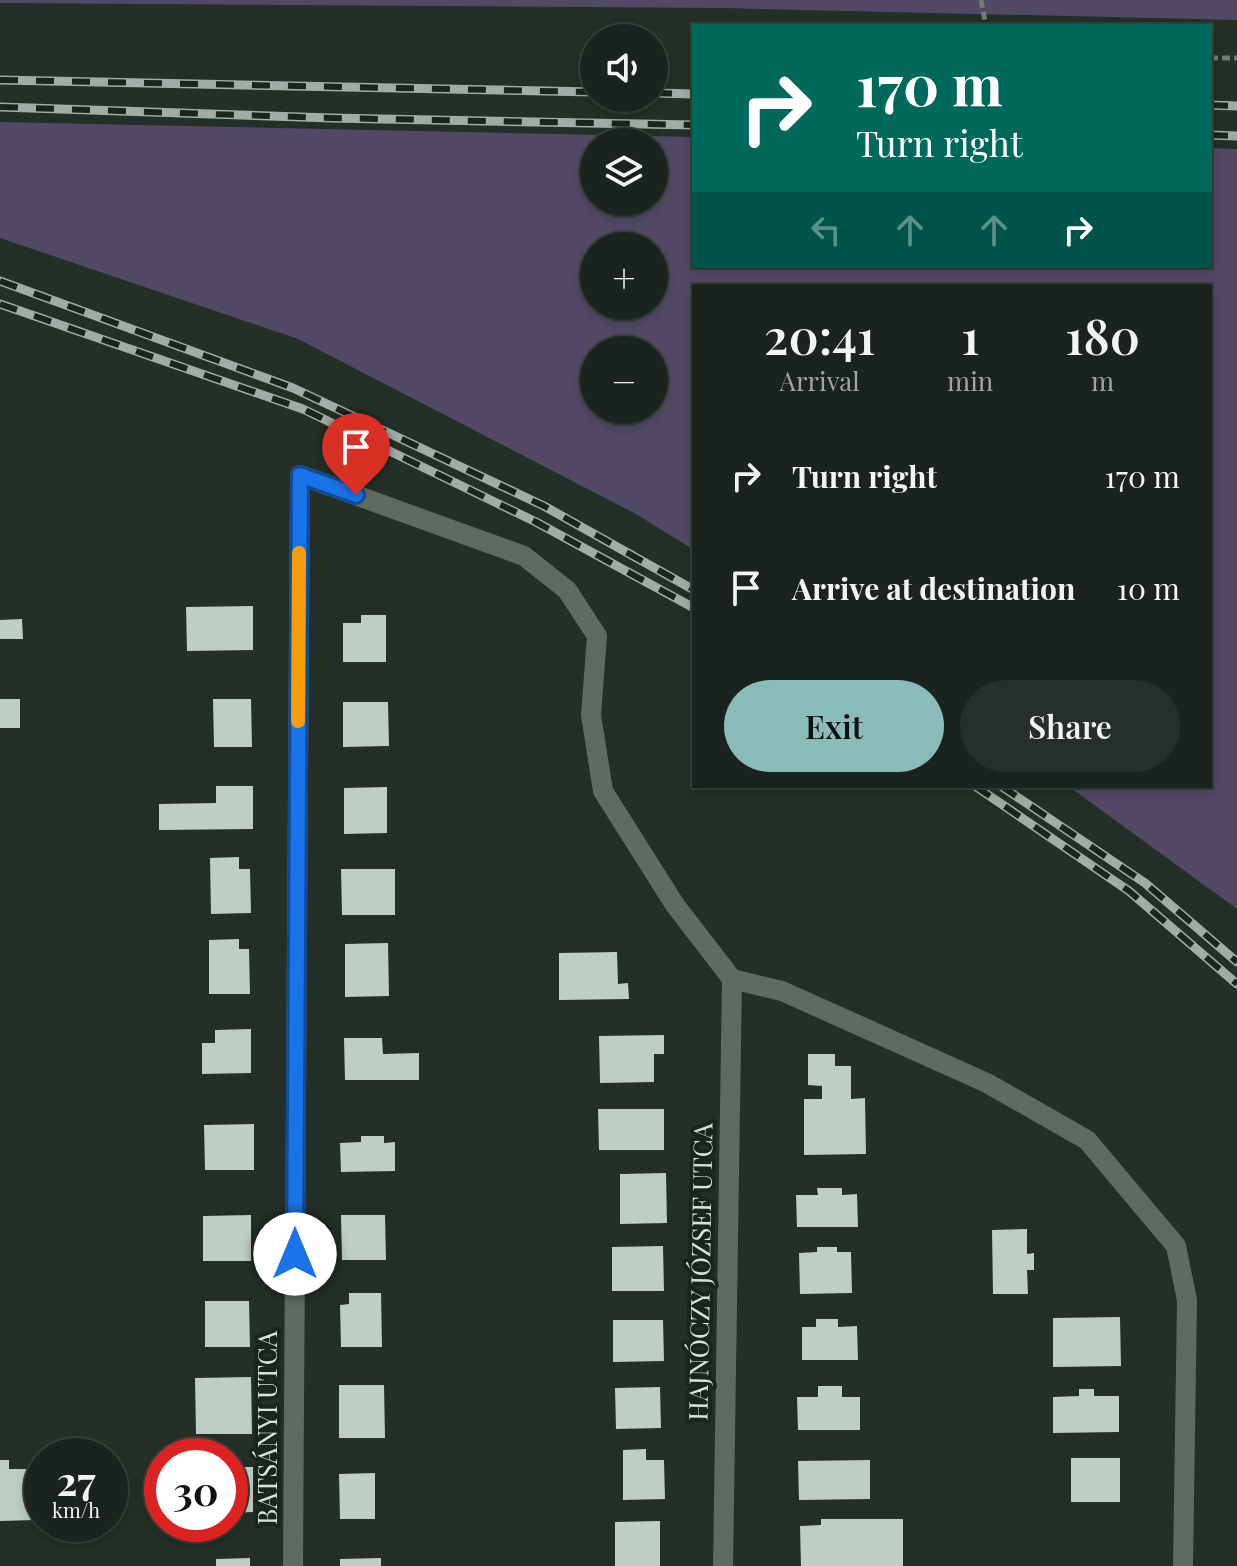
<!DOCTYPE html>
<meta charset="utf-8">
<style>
:root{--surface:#1a231d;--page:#272f2a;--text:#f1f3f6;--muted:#9fa4a4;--line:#38403b;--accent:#8bbbb9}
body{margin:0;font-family:"Playfair Display",serif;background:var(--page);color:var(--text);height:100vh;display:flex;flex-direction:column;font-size:30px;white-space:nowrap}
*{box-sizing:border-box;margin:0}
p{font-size:26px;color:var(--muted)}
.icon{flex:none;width:44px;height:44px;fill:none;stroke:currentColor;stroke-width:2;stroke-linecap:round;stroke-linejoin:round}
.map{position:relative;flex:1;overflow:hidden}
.panel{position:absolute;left:692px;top:284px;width:520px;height:504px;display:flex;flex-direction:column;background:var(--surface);border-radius:0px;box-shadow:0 4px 12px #0003,0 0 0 2px var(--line)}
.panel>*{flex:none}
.guide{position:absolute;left:692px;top:24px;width:520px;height:244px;border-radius:0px;box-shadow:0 4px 12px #0003,0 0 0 2px var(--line);background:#00695c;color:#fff;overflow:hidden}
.buttons{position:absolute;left:580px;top:24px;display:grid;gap:16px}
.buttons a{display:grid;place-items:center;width:88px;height:88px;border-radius:50%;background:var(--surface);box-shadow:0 4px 12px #0003,0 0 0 2px var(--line);font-size:40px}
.speed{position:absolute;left:24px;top:1438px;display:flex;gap:16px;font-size:40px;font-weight:700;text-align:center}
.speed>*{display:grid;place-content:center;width:104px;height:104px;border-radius:50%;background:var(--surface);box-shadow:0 4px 12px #0003,0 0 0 2px var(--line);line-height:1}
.speed small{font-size:20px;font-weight:400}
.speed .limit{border:12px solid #d22;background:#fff;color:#111}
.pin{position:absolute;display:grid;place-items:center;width:68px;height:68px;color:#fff;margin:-82px -34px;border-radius:50% 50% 50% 0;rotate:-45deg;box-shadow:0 0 8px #0007}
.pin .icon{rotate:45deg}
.me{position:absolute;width:88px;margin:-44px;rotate:0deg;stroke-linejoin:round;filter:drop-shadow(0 0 6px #0008)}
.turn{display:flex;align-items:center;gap:28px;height:168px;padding:0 32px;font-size:36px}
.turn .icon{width:104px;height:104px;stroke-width:2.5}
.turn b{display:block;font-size:56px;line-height:68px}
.lanes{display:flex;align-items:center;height:76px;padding:0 32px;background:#0003;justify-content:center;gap:40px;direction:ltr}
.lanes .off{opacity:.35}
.eta{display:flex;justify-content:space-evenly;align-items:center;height:136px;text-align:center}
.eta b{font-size:48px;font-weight:600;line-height:56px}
.action{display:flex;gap:16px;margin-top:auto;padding:16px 32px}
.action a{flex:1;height:92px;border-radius:48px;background:var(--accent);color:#111;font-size:32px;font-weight:600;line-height:92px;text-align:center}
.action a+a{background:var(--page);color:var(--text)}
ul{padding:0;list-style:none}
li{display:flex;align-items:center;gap:24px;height:112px;padding:0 32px}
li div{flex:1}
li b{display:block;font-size:30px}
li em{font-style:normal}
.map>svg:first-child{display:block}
.green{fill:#514966;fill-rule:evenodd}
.building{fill:#becec3}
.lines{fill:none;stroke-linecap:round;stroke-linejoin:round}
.path{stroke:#717b74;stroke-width:5;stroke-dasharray:8 4;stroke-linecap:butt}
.minor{stroke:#5d6b61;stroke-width:20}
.rail-casing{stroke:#a2aba5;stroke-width:9}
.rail{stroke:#1a251d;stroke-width:6;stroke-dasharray:18;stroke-linecap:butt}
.route-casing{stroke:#114b97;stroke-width:20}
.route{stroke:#1a73e8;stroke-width:14}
.slow{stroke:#f59e0b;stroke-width:14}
.labels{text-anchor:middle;stroke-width:8;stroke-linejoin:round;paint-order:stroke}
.street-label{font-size:26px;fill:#d9e1dc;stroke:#1a251d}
</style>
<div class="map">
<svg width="1237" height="1566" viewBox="0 0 1237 1566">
<rect width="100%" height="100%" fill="#232f27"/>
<g class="green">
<path d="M0 0H1237V20L724 8 0 3Z"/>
<path d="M0 122 694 137V266H1210V148L1237 149V909L1068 786H1210V286H694V550L636 514 298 339 0 238ZM594 142H654V202H594ZM594 246H654V306H594ZM594 350H654V410H594Z"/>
</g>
<g class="building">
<path d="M253 606V650L187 651 186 607Z"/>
<path d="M361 615H386V662H343V623H361Z"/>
<path d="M22 619 23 639H0V620Z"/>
<rect x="0" y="699" width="20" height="29"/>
<path d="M213 699H251L252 747H214Z"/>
<path d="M343 702H388L389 746 343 747Z"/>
<path d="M216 786H253V829L159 830V804L216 803Z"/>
<path d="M387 787V833L344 834V788Z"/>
<path d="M239 857V869H250L251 913 211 914 210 858Z"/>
<path d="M341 869H395V915H342Z"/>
<path d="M239 939V949H249L250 994H209V940Z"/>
<path d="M388 943 389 996 345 997V944Z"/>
<path d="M617 952 618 984 628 983 629 999 559 1000V953Z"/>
<path d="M251 1029V1073L202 1074V1043H215V1030Z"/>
<path d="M664 1035V1054H654V1082L600 1083 599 1036Z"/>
<path d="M344 1038H382L383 1054 419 1053V1080H345Z"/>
<path d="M808 1054H835V1066H851V1099L865 1098 866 1154 804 1155V1099H822V1086L808 1085Z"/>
<path d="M598 1109H664V1150H599Z"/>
<path d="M254 1124V1170H205L204 1125Z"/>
<path d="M361 1136H384V1143L395 1142V1171L341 1172 340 1143 361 1142Z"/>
<path d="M666 1173 667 1223 620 1224V1174Z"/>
<path d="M817 1188H842V1195L857 1194 858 1227H797L796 1195H818Z"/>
<path d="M251 1215V1261H203V1216Z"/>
<path d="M341 1215H385L386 1260H342Z"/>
<path d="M1027 1229V1254L1034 1253V1270H1027L1028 1294H993L992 1230Z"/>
<path d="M663 1246 664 1291H612V1247Z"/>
<path d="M817 1247H837V1252H851L852 1293 800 1294 799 1253 817 1252Z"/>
<path d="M349 1293H381L382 1347H341L340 1305 349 1304Z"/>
<path d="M205 1301H249L250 1347H205Z"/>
<path d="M1120 1317 1121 1366 1053 1367V1318Z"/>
<path d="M816 1319H838V1327L857 1326 858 1360H802V1327H816Z"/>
<path d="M613 1320H663L664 1361 613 1362Z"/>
<path d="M251 1377 252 1434H196L195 1378Z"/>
<path d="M339 1385H384L385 1438H339Z"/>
<path d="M818 1386H842V1397H860V1430H798L797 1397H818Z"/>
<path d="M660 1387 661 1428 616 1429 615 1388Z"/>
<path d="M1079 1389H1094V1396H1119V1432L1053 1433V1397L1079 1396Z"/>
<path d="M646 1449V1460H664L665 1499 623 1500V1450Z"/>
<rect x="1071" y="1458" width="49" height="44"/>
<path d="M0 1460H9V1469H35V1520L0 1521Z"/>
<path d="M870 1460V1499L799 1500 798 1461Z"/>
<path d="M230 1467H253V1512L230 1513Z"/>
<path d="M375 1473V1519H340L339 1474Z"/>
<path d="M821 1519H903V1566H801L800 1526 821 1525Z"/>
<path d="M660 1521V1566H615V1522Z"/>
<path d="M250 1558V1566H216V1559Z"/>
<path d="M381 1558V1566H340V1559Z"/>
</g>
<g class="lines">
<g class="path">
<path d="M981 0 986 26"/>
<path d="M1210 58H1237"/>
</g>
<g class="minor">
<path d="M293 1566 300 475 524 556 567 590 597 636 591 715 603 791 675 905 732 979 782 991 987 1083 1087 1140 1176 1246 1187 1300 1183 1566"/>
<path d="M723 1566 732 979"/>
</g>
<g class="rail-casing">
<g id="rail">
<path d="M0 80 594 92"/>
<path d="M654 93 694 94"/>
<path d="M1210 105 1237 106"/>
<path d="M0 107 331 118 694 125"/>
<path d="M1210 135 1237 136"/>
<path d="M0 281 293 388 544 506 694 590"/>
<path d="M0 304 303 409 536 522 694 608"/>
<path d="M975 786 1129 891 1237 984"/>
<path d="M1001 786 1145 883 1237 962"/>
</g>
</g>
<use href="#rail" class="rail"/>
</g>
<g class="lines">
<g class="route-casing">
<path id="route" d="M295 1254 300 475 356 495"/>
</g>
<use href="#route" class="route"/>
<path class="slow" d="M298 721 299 553"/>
</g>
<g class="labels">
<g class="street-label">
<text transform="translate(701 1272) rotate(-89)" y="9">HAJNÓCZY JÓZSEF UTCA</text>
<text transform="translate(268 1428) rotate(-90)" y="9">BATSÁNYI UTCA</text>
</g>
</g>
</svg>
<div class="buttons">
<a><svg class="icon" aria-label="sound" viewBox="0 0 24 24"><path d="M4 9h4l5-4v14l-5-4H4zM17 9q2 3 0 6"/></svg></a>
<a><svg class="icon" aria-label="layers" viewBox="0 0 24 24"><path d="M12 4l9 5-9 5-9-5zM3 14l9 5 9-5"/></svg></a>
<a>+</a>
<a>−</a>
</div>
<div class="speed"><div>27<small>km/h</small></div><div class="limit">30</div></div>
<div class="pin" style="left:356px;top:495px;background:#d93025"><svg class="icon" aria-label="arrive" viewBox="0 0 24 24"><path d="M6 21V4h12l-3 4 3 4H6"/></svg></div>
<svg class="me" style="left:295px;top:1254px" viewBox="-20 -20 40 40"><circle r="19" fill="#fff"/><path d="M0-13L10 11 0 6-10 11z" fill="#1a73e8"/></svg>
<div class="guide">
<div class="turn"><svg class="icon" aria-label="right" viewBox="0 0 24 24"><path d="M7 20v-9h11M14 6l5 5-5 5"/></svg><div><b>170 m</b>Turn right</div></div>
<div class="lanes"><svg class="icon off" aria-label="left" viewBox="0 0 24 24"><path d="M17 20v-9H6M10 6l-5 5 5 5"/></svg><svg class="icon off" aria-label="ahead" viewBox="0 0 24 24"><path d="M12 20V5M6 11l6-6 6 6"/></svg><svg class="icon off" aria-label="ahead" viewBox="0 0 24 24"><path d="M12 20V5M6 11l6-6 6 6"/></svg><svg class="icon" aria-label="right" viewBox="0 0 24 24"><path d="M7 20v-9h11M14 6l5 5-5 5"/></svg></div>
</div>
<section class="panel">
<div class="eta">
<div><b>20:41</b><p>Arrival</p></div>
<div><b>1</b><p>min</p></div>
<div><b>180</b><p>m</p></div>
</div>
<ul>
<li><svg class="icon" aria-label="right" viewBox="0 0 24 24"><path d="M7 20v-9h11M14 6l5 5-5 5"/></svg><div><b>Turn right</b></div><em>170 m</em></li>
<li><svg class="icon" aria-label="arrive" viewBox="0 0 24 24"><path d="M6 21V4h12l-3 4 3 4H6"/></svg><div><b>Arrive at destination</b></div><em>10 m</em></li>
</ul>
<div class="action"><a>Exit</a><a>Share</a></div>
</section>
</div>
